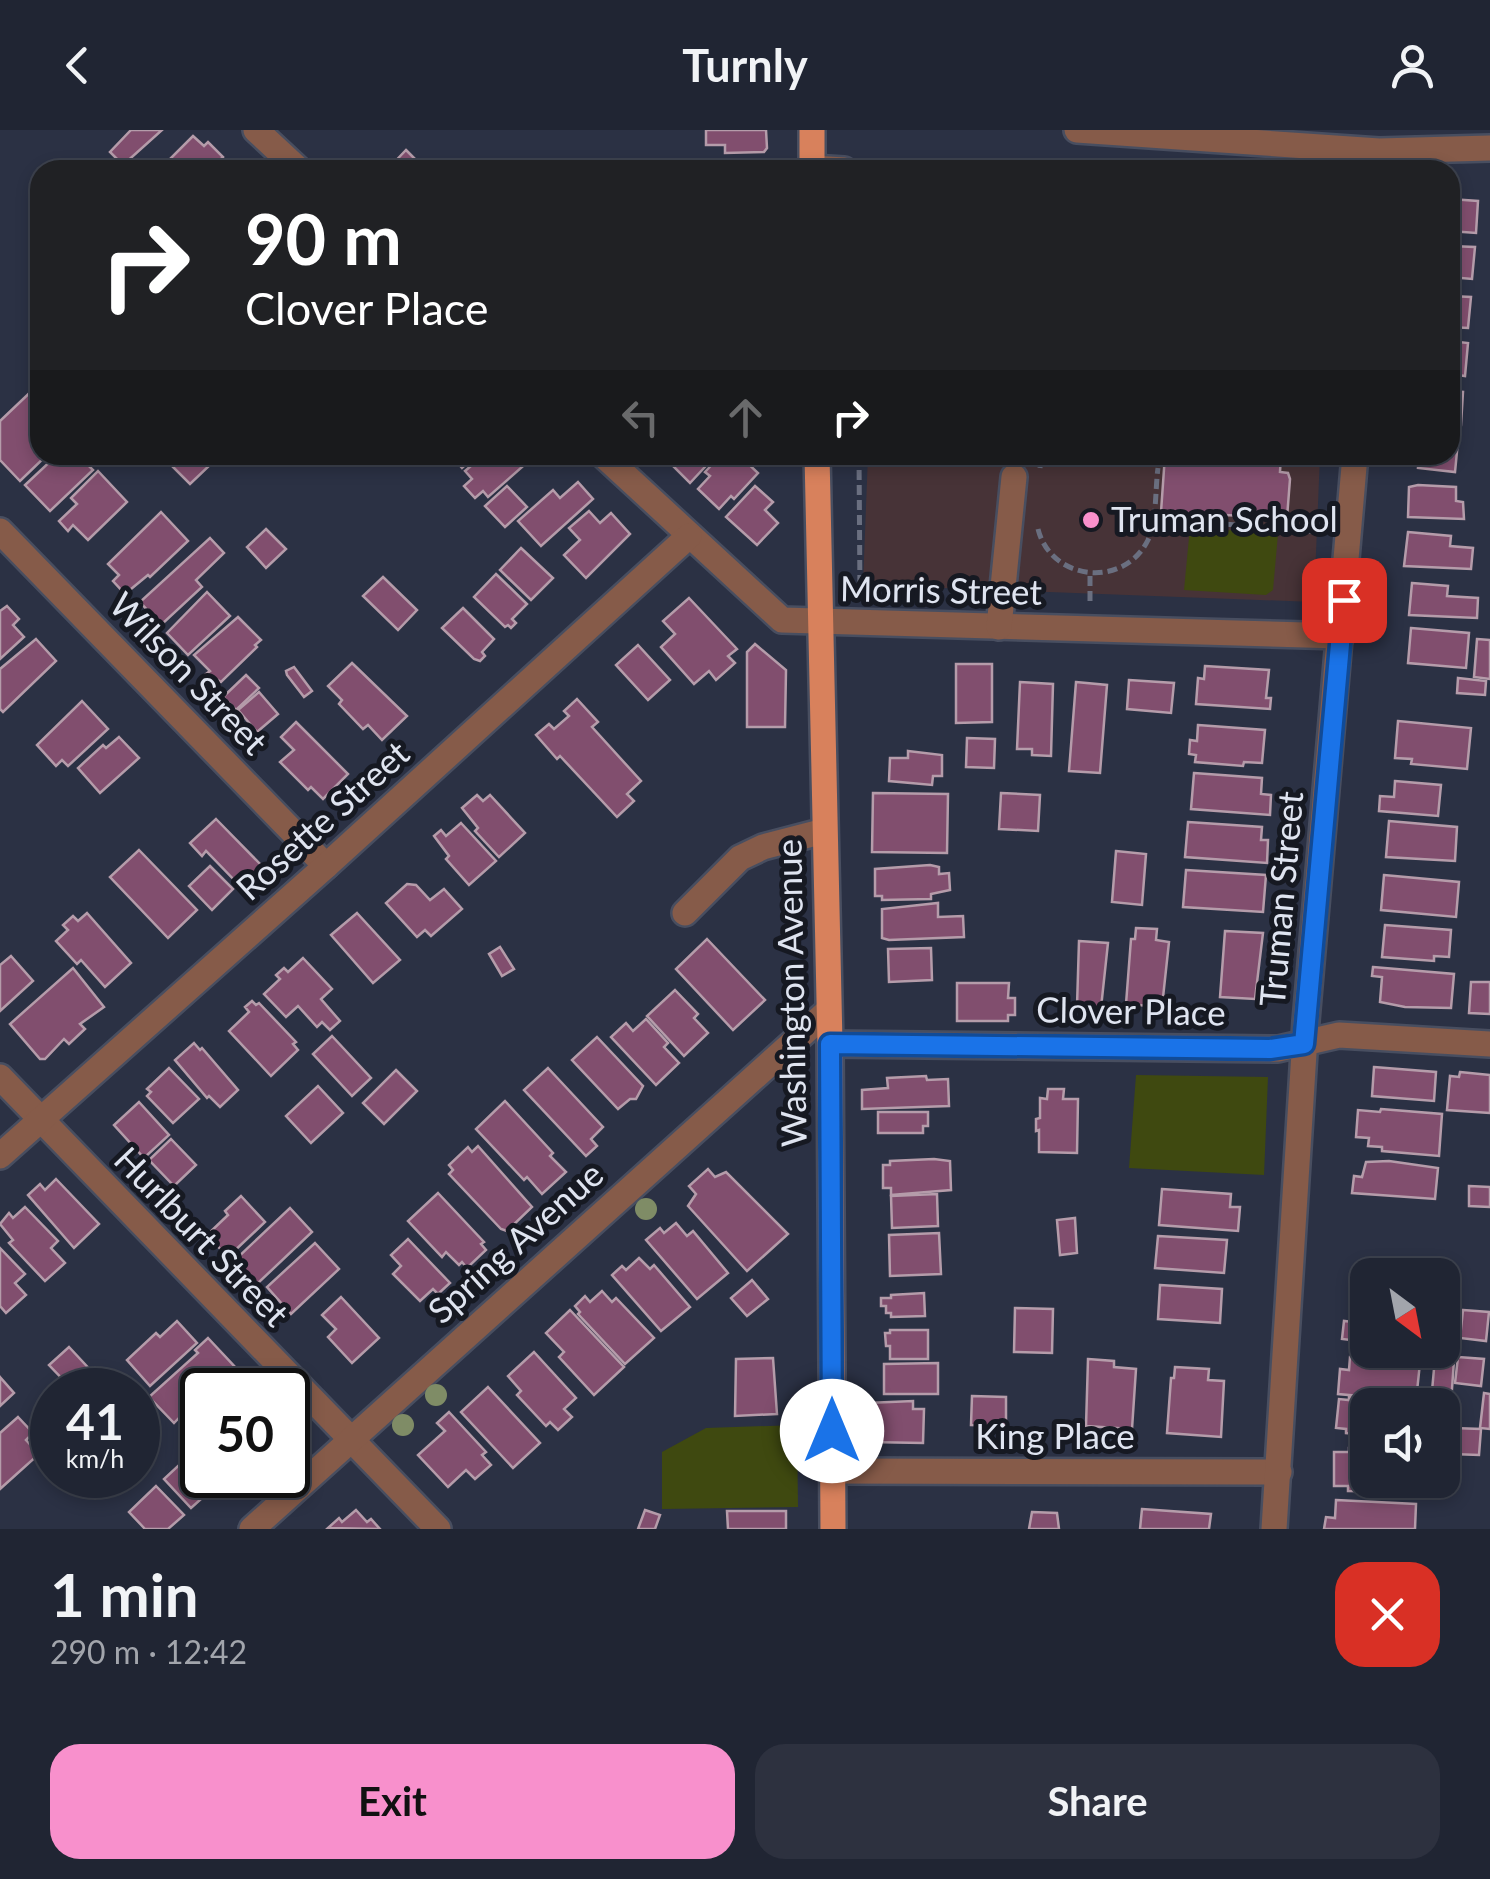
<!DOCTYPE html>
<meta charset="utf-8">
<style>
:root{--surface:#202533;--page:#2d313f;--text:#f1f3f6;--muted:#a2a5ac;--line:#3d424e;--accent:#f890cc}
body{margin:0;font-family:Lato,sans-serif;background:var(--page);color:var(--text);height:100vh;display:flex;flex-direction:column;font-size:38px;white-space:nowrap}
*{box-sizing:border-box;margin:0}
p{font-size:32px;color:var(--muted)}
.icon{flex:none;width:55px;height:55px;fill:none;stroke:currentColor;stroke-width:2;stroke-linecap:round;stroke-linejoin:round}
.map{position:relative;height:1399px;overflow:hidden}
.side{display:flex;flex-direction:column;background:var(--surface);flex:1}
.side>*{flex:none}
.top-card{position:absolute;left:30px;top:30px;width:1430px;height:305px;border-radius:30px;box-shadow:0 5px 15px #0003,0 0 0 2px var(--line);background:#202124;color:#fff;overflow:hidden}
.needle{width:65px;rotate:148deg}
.tools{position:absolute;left:1350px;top:1128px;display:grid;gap:20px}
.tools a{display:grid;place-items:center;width:110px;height:110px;border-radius:20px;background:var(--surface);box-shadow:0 5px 15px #0003,0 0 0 2px var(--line);font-size:50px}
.speed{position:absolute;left:30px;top:1238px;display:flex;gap:20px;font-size:50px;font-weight:700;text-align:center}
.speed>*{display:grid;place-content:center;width:130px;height:130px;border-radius:50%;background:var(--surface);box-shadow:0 5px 15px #0003,0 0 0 2px var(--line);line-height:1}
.speed small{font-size:25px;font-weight:400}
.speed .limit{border:5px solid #111;border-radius:15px;background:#fff;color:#111}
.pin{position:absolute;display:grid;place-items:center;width:85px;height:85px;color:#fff;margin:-42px;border-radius:20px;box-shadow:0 5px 15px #0006}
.me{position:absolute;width:110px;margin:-55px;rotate:0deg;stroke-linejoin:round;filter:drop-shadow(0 0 8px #0008)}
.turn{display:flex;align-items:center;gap:35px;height:210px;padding:0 50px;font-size:45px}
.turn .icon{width:130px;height:130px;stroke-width:2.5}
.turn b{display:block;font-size:70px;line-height:85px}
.lanes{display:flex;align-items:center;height:95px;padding:0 50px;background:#0003;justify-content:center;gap:50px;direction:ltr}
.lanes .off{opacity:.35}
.round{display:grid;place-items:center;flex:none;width:105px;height:105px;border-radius:30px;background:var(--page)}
.headline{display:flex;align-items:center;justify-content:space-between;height:170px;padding:0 50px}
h1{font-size:60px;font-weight:700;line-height:75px}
.primary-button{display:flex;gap:20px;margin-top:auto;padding:20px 50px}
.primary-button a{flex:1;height:115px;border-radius:30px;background:var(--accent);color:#111;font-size:40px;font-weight:700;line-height:115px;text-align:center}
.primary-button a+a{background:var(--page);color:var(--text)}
header{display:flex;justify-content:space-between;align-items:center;height:130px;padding:0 50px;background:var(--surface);font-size:45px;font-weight:700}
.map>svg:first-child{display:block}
.education{fill:#473337}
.green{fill:#3f4910}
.building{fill:#814e6e;stroke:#b59caa;stroke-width:2.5}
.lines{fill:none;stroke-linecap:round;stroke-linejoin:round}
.minor-casing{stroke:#484e60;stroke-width:30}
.major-casing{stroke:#484e60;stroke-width:30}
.path{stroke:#6a6f80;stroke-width:5;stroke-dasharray:10 5;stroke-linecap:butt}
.minor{stroke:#865b49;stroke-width:25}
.major{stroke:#d8815c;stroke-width:25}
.tree{fill:#7f8c66}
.route-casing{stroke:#114b97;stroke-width:25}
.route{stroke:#1a73e8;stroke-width:18}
.poi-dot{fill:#f890cc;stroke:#161922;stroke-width:4}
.labels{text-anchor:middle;stroke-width:10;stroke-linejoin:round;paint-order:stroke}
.poi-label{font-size:35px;fill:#dfe4f0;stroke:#161922;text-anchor:start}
.street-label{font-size:35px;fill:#dfe4f0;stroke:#161922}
</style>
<header><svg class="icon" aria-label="back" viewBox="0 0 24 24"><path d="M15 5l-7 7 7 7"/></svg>Turnly<svg class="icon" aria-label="person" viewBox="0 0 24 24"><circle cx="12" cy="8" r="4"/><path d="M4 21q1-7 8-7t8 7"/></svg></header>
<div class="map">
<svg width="1490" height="1399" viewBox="0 0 1490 1399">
<rect width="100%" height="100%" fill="#2b3144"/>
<path class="education" d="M868 325H1320L1314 472 863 455Z"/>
<g class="green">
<path d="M1190 397 1278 404 1273 460 1266 465 1184 460Z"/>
<path d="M1136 945 1268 947 1264 1045 1129 1038Z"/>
<path d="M797 1295 798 1377 662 1379V1322L706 1298Z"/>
</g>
<g class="building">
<path d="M131 0H162L123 35 110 22Z"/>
<path d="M706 0H766L767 18 764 22 725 23V15H706Z"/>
<path d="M193 6 204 16 208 12 223 27 210 40H159Z"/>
<path d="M406 20 426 40H387Z"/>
<rect x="701" y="34" width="66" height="6"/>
<path d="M1450 69 1478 71 1476 103 1450 101Z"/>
<path d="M1450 116 1475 117 1472 149 1450 147Z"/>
<path d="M1450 166 1471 167 1468 198 1450 197Z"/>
<path d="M1450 211 1468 213 1465 246 1450 244Z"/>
<path d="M40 253V325H47L20 351 0 330V291Z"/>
<path d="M1450 261 1463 262 1461 295 1450 294Z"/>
<path d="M1450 310 1458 311 1455 342 1418 338 1419 325H1450Z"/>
<path d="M57 325H78L93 340 50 381 25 355Z"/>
<path d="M180 325H201L210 335 190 354 170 334Z"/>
<path d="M451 325H476L462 338Z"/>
<path d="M484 325H528L531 329 488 367 483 361 475 368 464 356 472 349 465 341Z"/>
<path d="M662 325H716L690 353Z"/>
<path d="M721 325H739L758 343 734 369 731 366 719 379 698 359 710 346 705 342Z"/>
<path d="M1165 325H1281L1280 342 1288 343 1290 349 1287 388 1161 382Z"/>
<path d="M98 341 127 372 88 410 73 395 68 401 59 391 77 374 71 368Z"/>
<path d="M578 352 593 369 541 416 518 391 553 360 560 368Z"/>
<path d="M1418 355 1456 357V371L1463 372 1464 389 1408 387 1409 357Z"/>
<path d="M507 356 527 377 505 397 485 376Z"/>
<path d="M755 356 773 372 765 380 778 393 757 415 726 387Z"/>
<path d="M589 381 600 393 611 383 630 404 586 448 564 425 580 410 569 398Z"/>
<path d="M161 382 188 411 150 447 148 445 125 464 113 451 119 445 108 434Z"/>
<path d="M266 399 286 419 266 438 247 417Z"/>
<path d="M1408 402 1451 406 1450 416 1473 418 1471 439 1404 436Z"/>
<path d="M210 408 224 423 196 450 202 457 161 495 140 472Z"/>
<path d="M521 418 553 448 531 470 500 440Z"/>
<path d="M496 444 527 474 512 489 516 493 511 498 508 495 505 497 474 467Z"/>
<path d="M383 447 417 480 398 500 363 466Z"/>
<path d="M1412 453 1448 456 1447 466 1478 468 1477 488 1409 485Z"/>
<path d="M207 462 230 486 188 525 167 503Z"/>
<path d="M689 468 737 519 728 526 735 533 716 550 709 541 694 554 661 517 675 504 663 491Z"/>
<path d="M7 476 19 489 13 495 24 507 0 529V481Z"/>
<path d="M463 478 494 509 482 522 485 526 480 531 474 529 442 498Z"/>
<path d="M238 487 261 510 255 515 257 517 221 552 218 550 215 553 206 544 210 541 194 525Z"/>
<path d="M1411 498 1469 503 1466 538 1408 533Z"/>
<path d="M36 509 56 531 3 582 0 579V539Z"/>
<path d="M1477 509 1490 510V549L1474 547Z"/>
<path d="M755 514 786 540 785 597H747V522Z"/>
<path d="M638 515 670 550 648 570 616 535Z"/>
<path d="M352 533 407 586 382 610 368 595 363 599 339 574 342 570 328 556Z"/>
<path d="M956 534H992V592L956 593Z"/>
<path d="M1205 536 1269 540 1266 568H1271L1270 579 1196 574 1198 548 1204 549Z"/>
<path d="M294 537 312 561 304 567 287 545 286 541Z"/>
<path d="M246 545 259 558 236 580 223 567Z"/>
<path d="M1458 548 1486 551 1485 565 1457 563Z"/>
<path d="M1129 550 1174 553 1171 583 1127 579Z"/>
<path d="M1020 552 1053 554 1051 626 1032 625V619H1017Z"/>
<path d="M1076 552 1107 555 1100 643 1069 641Z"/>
<path d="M259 562 278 584 257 602 238 580Z"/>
<path d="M577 569 598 592 592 597 641 651 627 664 634 671 617 687 560 626 557 629 536 605 549 594 554 599 569 586 564 581Z"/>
<path d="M82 571 108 599 68 636 62 630 56 636 37 615Z"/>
<path d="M1398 591 1471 598 1467 639 1411 634 1412 629 1395 628Z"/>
<path d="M296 592 348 644 323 669 311 657 308 660 280 632 294 620 281 607Z"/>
<path d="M1198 595 1265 600 1262 633 1244 632 1243 636 1195 632 1196 625 1189 624 1190 610 1197 611Z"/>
<path d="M119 607 139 628 100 663 78 638 103 615 106 618Z"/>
<path d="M967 608 995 609 994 638 966 637Z"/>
<path d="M908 621 942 625V646H933L932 655 889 651 890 628H908Z"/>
<path d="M1194 643 1262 648 1261 664 1271 665 1270 685 1191 679Z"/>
<path d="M1395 651 1441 655 1438 686 1379 681 1380 666 1394 667Z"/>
<path d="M873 663 948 664 947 723 872 722Z"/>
<path d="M1001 663 1040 665 1038 701 999 699Z"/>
<path d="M477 665 483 671 490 665 525 703 499 727 475 701 478 698 462 678Z"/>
<path d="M216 689 262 736 241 757 206 721 202 726 190 713Z"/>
<path d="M1389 691 1457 697 1455 731 1386 727Z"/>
<path d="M1188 692 1262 697 1261 710H1268L1267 733 1185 727Z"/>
<path d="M461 693 496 731 469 755 446 729 449 726 434 706 441 700 446 706Z"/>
<path d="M139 720 197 780 168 808 110 747Z"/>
<path d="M1116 721 1146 724 1142 775 1112 772Z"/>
<path d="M930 735 939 737V744L949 743 950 760 931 764V769L882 770V766H875V739Z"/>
<path d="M210 736 233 759 212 780 189 756Z"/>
<path d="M1186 740 1266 745 1263 782 1183 777Z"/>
<path d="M1384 745 1459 752 1456 787 1381 780Z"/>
<path d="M407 754 416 755 430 770 444 759 462 779 431 806 425 800 417 807 386 773Z"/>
<path d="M938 773V787L963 786 964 807 889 810 882 808V779Z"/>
<path d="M87 783 131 833 105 857 81 830 77 834 56 811 68 800 63 795 73 786 78 791Z"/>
<path d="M357 783 400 830 373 853 331 805Z"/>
<path d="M1385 795 1451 800 1449 827 1434 826V831L1382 827Z"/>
<path d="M1136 798 1157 799 1156 810 1169 812 1162 877 1126 874 1131 809H1135Z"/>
<path d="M1225 801 1263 803 1255 869 1220 867Z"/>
<path d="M707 809 765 870 733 900 676 839Z"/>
<path d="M1079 811 1108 813 1101 878 1077 876Z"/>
<path d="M500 817 514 839 502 846 489 824Z"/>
<path d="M931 818 932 850 889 852 888 819Z"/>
<path d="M11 826 33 851 0 881V835Z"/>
<path d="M303 828 332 859 321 869 340 891 330 900 322 892 317 897 298 876 286 887 264 864 280 849 276 845 284 838 288 842Z"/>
<path d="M1373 837 1454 844 1451 878 1405 877 1380 872 1382 847 1372 846Z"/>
<path d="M73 838 104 877 80 894 85 899 69 914 64 909 45 929H40L10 894Z"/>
<path d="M1471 852H1490V884L1469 883Z"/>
<path d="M957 853H1009L1008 868H1015V885H1008V891H957Z"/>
<path d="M675 860 698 884 694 888 708 903 684 926 647 886Z"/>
<path d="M252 871 256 875 259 873 296 912 293 914 298 920 271 946 229 901 249 882 245 877Z"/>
<path d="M646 889 668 913 664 917 679 933 656 955 611 907 626 893 633 901Z"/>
<path d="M332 906 371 948 352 966 313 924Z"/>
<path d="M597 907 643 956 636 969H630L618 979 572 930Z"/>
<path d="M194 913 200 920 202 918 238 960 220 977 209 966 207 968 175 930Z"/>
<path d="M1374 937 1436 942 1434 971 1372 966Z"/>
<path d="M169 938 199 969 173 993 147 966 151 962 147 959Z"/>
<path d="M548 938 603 997 591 1009 597 1016 586 1026 524 960Z"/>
<path d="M396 940 417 961 384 994 363 973Z"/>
<path d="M1460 942 1490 945V983L1447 980 1450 946 1459 947Z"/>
<path d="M926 946 927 950 948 949 949 976 862 979V960L888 958 887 948Z"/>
<path d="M318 956 343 983 311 1013 286 986Z"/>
<path d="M1048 959H1064L1063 969H1078L1077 1023 1039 1022V1000L1036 1001V989L1040 988V968L1047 969Z"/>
<path d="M505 971 553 1023 550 1026 566 1042 542 1064 527 1047 524 1050 476 999Z"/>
<path d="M139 972 169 1005 144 1028 114 995Z"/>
<path d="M1381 979 1442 984 1439 1026 1382 1021V1017L1368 1016 1369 1008 1356 1007 1358 980 1380 982Z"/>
<path d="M878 982H928V996H923V1003H878Z"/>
<path d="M171 1009 196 1035 174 1056 149 1030Z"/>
<path d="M478 1016 532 1077 507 1101 501 1099 449 1044 453 1040 449 1035 468 1017 472 1022Z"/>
<path d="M934 1029 950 1031 951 1060 891 1065V1058H883V1035H890V1031Z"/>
<path d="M1389 1031 1438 1038 1435 1069 1352 1063 1354 1046 1362 1047 1366 1032Z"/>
<path d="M708 1039 715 1047 726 1042 788 1104 747 1141 688 1076 696 1064 689 1056Z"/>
<path d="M56 1049 99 1094 74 1118 28 1065 40 1054 45 1060Z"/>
<path d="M1469 1056 1490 1057V1077L1469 1076Z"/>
<path d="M1162 1059 1231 1064 1230 1077H1240L1238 1101 1159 1095Z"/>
<path d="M438 1063 484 1112 481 1114 486 1120 467 1138 462 1132 459 1135 446 1122 442 1127 408 1091Z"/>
<path d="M937 1064 938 1096 892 1098 891 1066Z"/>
<path d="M241 1066 265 1092 228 1127 207 1105 228 1085 225 1081Z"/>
<path d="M25 1077 58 1111 51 1118 65 1133 45 1151 9 1113 13 1110 0 1094 9 1083 13 1088Z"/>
<path d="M290 1078 312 1102 257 1154 235 1130Z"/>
<path d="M1075 1088 1077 1123 1060 1125 1057 1090Z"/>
<path d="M676 1093 687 1106 693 1101 728 1143 697 1169 646 1110 660 1098 664 1103Z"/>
<path d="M939 1103 941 1144 890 1146 889 1105Z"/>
<path d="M1158 1106 1227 1110 1224 1143 1155 1138Z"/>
<path d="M408 1109 450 1153 438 1164 433 1159 420 1171 393 1144 401 1136 391 1125Z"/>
<path d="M315 1113 339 1139 291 1184 267 1157Z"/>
<path d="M0 1118 25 1144 15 1153 26 1165 6 1183 0 1176Z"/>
<path d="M639 1128 650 1139 654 1135 690 1177 661 1201 612 1145 622 1136 626 1140Z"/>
<path d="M752 1150 768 1169 747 1186 731 1168Z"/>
<path d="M1160 1155 1222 1159 1220 1193 1158 1189Z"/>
<path d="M602 1161 612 1172 616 1168 654 1208 625 1234 578 1184 580 1182 575 1176 585 1166 590 1172Z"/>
<path d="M924 1163 925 1186 891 1187V1183H886V1176H881V1168H891V1165Z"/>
<path d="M341 1167 379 1208 352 1233 328 1207 336 1199 322 1185Z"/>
<path d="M1015 1178 1053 1179 1052 1223 1014 1222Z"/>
<path d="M1357 1178 1368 1179V1212L1342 1209 1344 1191 1353 1192Z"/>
<path d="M570 1180 624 1237 594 1265 559 1227 564 1222 546 1203Z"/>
<path d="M1463 1180 1489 1182 1486 1211 1460 1208Z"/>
<path d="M177 1191 197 1213 150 1256 127 1230 156 1203 160 1207Z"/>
<path d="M890 1200H928V1229H890V1216H886L885 1203H890Z"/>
<path d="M208 1208 235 1237 207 1260H202V1264L174 1293 149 1267 198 1223 195 1220Z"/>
<path d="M69 1217 108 1259 106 1260H73L49 1235Z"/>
<path d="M534 1222 576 1268 564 1279 572 1287 558 1300 550 1292 546 1296 517 1265 521 1261 508 1246Z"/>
<path d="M1350 1227 1420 1233 1416 1271 1338 1264 1340 1239 1349 1240Z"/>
<path d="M1458 1227 1484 1229 1481 1256 1455 1253Z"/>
<path d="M773 1228 777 1284 735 1286 736 1229Z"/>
<path d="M1435 1228 1454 1230 1451 1273 1431 1272Z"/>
<path d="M1088 1229 1114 1231V1237L1136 1239 1132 1299 1086 1296Z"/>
<path d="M938 1233V1264H884V1234Z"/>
<path d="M1175 1237 1209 1239 1208 1250 1224 1251 1221 1307 1167 1303 1171 1248H1174Z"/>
<path d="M0 1247 14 1263 0 1276Z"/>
<path d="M488 1257 540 1313 513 1338 461 1282Z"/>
<path d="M1484 1263 1490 1264V1299L1480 1298Z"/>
<path d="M972 1266 1006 1267V1296L971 1295Z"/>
<path d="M1349 1267 1414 1273V1275H1368V1305L1346 1303V1299L1336 1298 1339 1269 1349 1270Z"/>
<path d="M913 1271V1279H924L923 1313 868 1312 867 1273Z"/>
<path d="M449 1282 486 1322 482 1325 491 1335 475 1349 466 1340 448 1357 418 1325 445 1301 437 1293Z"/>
<path d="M18 1287 33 1303 26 1310 39 1324 0 1359V1303Z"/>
<path d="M1453 1298 1481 1299 1479 1325 1452 1324Z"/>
<path d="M1349 1318H1368V1350H1418V1362L1348 1361V1356H1334V1322H1349Z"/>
<path d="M191 1324 202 1336V1345H211L219 1353 191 1378 164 1349Z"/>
<path d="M156 1356 184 1385 168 1399H145L129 1382Z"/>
<path d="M1336 1370 1416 1374 1415 1399H1324L1326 1387 1335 1388Z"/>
<path d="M1142 1379 1211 1384 1209 1399H1140Z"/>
<path d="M356 1380 367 1392 371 1389 380 1399 328 1398 339 1388 342 1392Z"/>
<path d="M645 1380 660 1385 655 1399H638Z"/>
<path d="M727 1381H786V1399H728Z"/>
<path d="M1032 1382 1057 1383 1059 1399H1029Z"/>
</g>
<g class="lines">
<g class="minor-casing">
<g id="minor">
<path d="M256 0 299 40"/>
<path d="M1077 0 1379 21 1490 18"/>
<path d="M812 38 844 40"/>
<path d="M603 325 782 490 1341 506"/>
<path d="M0 401 326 736"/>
<path d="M999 497 1014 347"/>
<path d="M685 783 740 728 763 717 824 701"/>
<path d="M830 914 1278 919 1339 905 1490 914"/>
<path d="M0 947 438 1399"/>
<path d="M0 1026 326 736 689 406"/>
<path d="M832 1341 1279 1342"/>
<path d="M252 1399 828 881"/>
<path d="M1274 1399 1306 891 1355 325"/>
</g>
</g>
<g class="major-casing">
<g id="major">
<path d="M812 0V40"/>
<path d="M817 325 830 914 833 1399"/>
</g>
</g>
<g class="path">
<path d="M1122 40 1123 28"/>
<path d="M859 325 860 465"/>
<path d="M1040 338 1041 325"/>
<path d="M1152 388 1321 402"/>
<path d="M1038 399C1051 451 1124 459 1148 410 1157 390 1155 360 1158 338"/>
<path d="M1090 471V444"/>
</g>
<use href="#minor" class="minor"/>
<use href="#major" class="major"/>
</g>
<g class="tree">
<circle cx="646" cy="1079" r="11"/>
<circle cx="436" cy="1265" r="11"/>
<circle cx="403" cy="1295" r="11"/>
</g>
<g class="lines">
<g class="route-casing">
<path id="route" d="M832 1301 830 914 1270 919 1304 914 1344 470"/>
</g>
<use href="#route" class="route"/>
</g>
<circle class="poi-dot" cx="1091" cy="390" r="10"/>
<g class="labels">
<g class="poi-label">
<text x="1111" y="402">Truman School</text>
</g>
<g class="street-label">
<text transform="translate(941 461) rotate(1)" y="12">Morris Street</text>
<text transform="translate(188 544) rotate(46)" y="12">Wilson Street</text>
<text transform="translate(323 691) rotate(-42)" y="12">Rosette Street</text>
<text transform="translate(1282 769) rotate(-85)" y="12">Truman Street</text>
<text transform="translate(792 863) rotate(-91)" y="12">Washington Avenue</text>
<text transform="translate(1131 882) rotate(1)" y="12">Clover Place</text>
<text transform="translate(201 1107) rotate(46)" y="12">Hurlburt Street</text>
<text transform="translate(516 1113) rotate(-42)" y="12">Spring Avenue</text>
<text x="1055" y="1319">King Place</text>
</g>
</g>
</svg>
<div class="tools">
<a><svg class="needle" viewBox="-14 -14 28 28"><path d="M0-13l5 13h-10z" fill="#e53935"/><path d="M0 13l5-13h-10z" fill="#a2a5ac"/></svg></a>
<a><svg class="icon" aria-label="sound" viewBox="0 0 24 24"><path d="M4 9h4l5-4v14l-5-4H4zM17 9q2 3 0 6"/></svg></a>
</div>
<div class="speed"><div>41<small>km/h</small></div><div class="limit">50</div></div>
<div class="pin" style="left:1344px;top:470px;background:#d93025"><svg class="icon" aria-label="arrive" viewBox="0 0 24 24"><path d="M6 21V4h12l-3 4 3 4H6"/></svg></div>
<svg class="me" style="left:832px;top:1301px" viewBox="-20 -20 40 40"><circle r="19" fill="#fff"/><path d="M0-13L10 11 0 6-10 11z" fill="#1a73e8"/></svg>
<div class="top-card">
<div class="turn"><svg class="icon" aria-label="right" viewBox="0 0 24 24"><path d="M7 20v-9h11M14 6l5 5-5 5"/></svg><div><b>90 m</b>Clover Place</div></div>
<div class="lanes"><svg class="icon off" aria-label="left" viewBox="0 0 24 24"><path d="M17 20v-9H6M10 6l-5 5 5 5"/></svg><svg class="icon off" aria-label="ahead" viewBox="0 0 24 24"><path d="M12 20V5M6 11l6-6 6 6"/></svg><svg class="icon" aria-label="right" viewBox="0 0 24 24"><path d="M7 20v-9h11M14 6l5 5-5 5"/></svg></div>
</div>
</div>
<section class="side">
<div class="headline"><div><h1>1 min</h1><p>290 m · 12:42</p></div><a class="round" style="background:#d93025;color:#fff"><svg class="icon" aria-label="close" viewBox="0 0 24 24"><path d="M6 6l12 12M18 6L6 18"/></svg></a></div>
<div class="primary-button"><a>Exit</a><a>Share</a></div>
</section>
